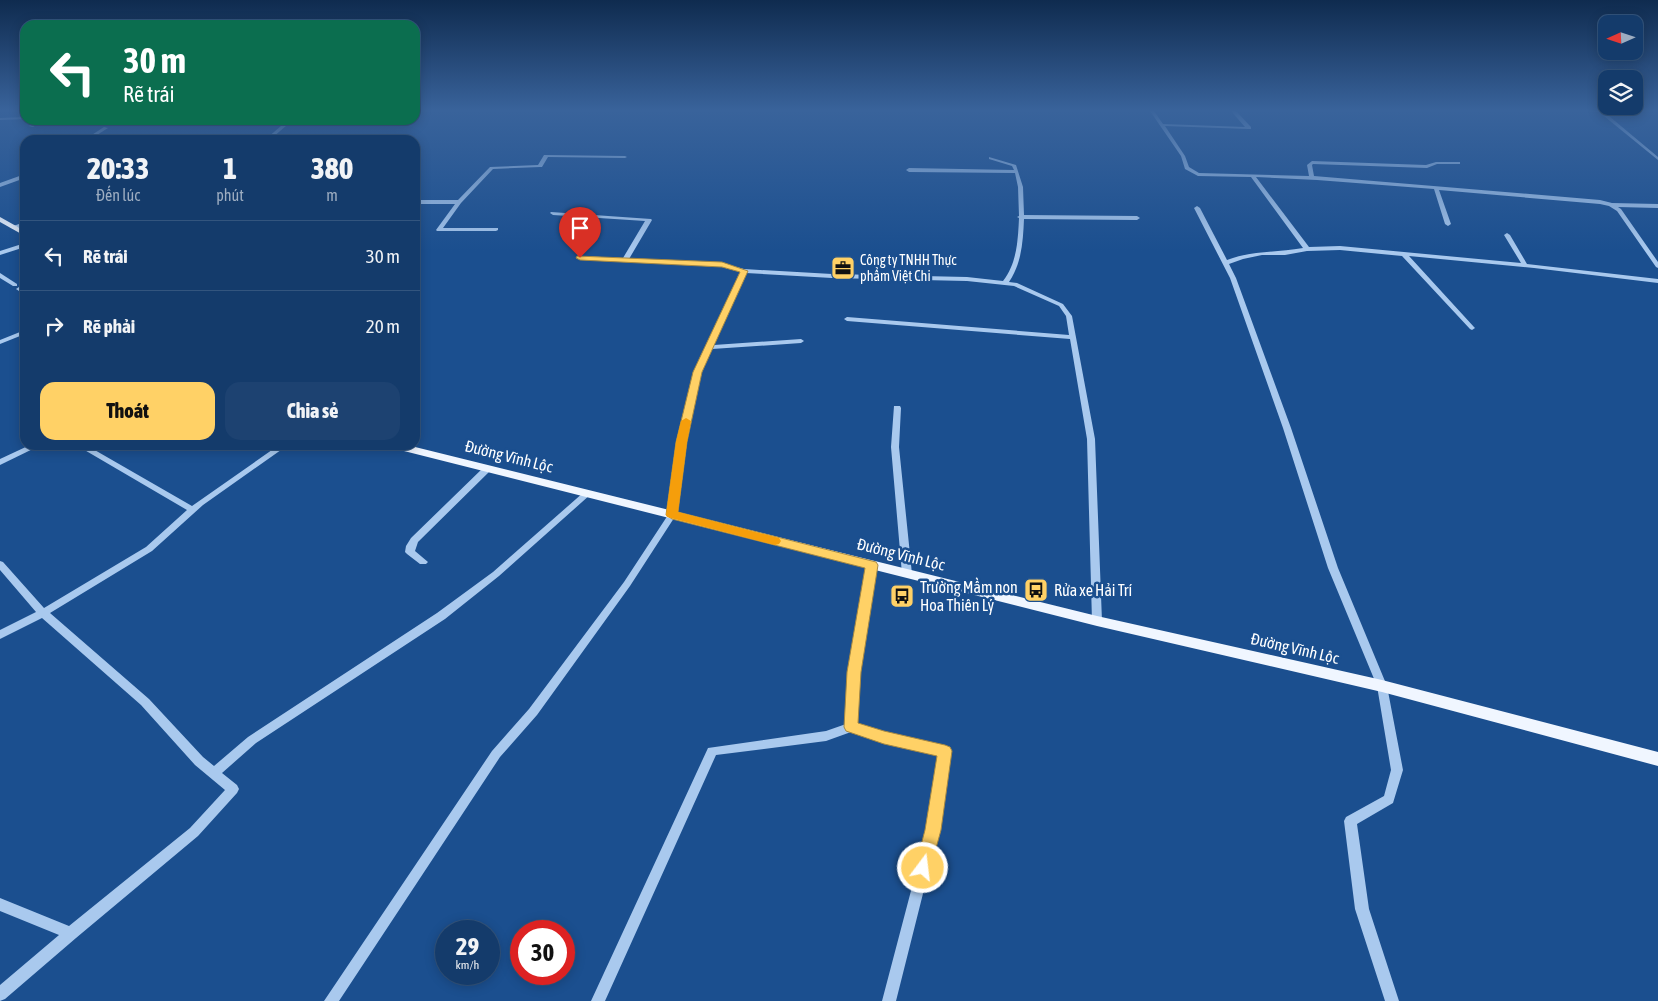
<!DOCTYPE html>
<html lang="vi">
<meta charset="utf-8">
<style>
:root{--surface:#143b6b;--page:#1d4271;--text:#f1f3f6;--muted:#9dadc1;--line:#33557e;--accent:#ffd166}
body{margin:0;font-family:"Asap Condensed",sans-serif;background:var(--page);color:var(--text);height:100vh;display:flex;flex-direction:column;font-size:19px;white-space:nowrap}
*{box-sizing:border-box;margin:0}
p{font-size:16px;color:var(--muted)}
.icon{flex:none;width:28px;height:28px;fill:none;stroke:currentColor;stroke-width:2;stroke-linecap:round;stroke-linejoin:round}
.map{position:relative;flex:1;overflow:hidden}
.drawer{position:absolute;left:20px;top:135px;width:400px;height:315px;display:flex;flex-direction:column;background:var(--surface);border-radius:15px;box-shadow:0 2px 12px #0003,0 0 0 1px var(--line)}
.drawer>*{flex:none}
.banner{position:absolute;left:20px;top:20px;width:400px;height:105px;border-radius:15px;box-shadow:0 2px 12px #0003,0 0 0 1px var(--line);background:#0b6e4f;color:#fff;overflow:hidden}
.needle{width:32px;rotate:267deg}
.controls{position:absolute;left:1598px;top:15px;display:grid;gap:10px}
.controls a{display:grid;place-items:center;width:45px;height:45px;border-radius:10px;background:var(--surface);box-shadow:0 2px 12px #0003,0 0 0 1px var(--line);font-size:25px}
.speed{position:absolute;left:435px;top:920px;display:flex;gap:10px;font-size:25px;font-weight:700;text-align:center}
.speed>*{display:grid;place-content:center;width:65px;height:65px;border-radius:50%;background:var(--surface);box-shadow:0 2px 12px #0003,0 0 0 1px var(--line);line-height:1}
.speed small{font-size:12px;font-weight:400}
.speed .limit{border:8px solid #d22;background:#fff;color:#111}
.pin{position:absolute;display:grid;place-items:center;width:42px;height:42px;color:#fff;margin:-51px -21px;border-radius:50% 50% 50% 0;rotate:-45deg;box-shadow:0 0 5px #0007}
.pin .icon{rotate:45deg}
.me{position:absolute;width:55px;margin:-28px;rotate:15deg;stroke-linejoin:round;filter:drop-shadow(0 0 4px #0008)}
.turn{display:flex;align-items:center;gap:18px;height:105px;padding:0 20px;font-size:22px}
.turn .icon{width:65px;height:65px;stroke-width:2.5}
.turn b{display:block;font-size:35px;line-height:42px}
.eta{display:flex;justify-content:space-evenly;align-items:center;height:85px;text-align:center}
.eta b{font-size:30px;font-weight:800;line-height:35px}
.cta{display:flex;gap:10px;margin-top:auto;padding:10px 20px}
.cta a{flex:1;height:58px;border-radius:15px;background:var(--accent);color:#111;font-size:20px;font-weight:800;line-height:58px;text-align:center}
.cta a+a{background:var(--page);color:var(--text)}
ul{padding:0;list-style:none}
li{display:flex;align-items:center;gap:15px;height:70px;padding:0 20px;border-top:1px solid var(--line)}
li div{flex:1}
li b{display:block;font-size:19px}
li em{font-style:normal}
.map>svg:first-child{display:block}
.lines{fill:none;stroke-linecap:round;stroke-linejoin:round}
.minor{fill:#a9c9ee;fill-rule:evenodd}
.major{fill:#f0f6ff;fill-rule:evenodd}
.route{fill:#ffd166;stroke:#a68842}
.slow{fill:#f59e0b}
.labels{text-anchor:middle;stroke-width:5;stroke-linejoin:round;paint-order:stroke}
.far-poi-label{font-size:14px;fill:#fff;stroke:#1b4f8f;text-anchor:start}
.street-label{font-size:16px;fill:#fff;stroke:#1b4f8f}
.poi-label{font-size:16px;fill:#fff;stroke:#1b4f8f;text-anchor:start}
</style>
<div class="map">
<svg width="1658" height="1001" viewBox="0 0 1658 1001">
<rect width="100%" height="100%" fill="#1b4f8f"/>
<g class="lines">
<g class="minor">
<path d="M1150 111H1154L1163 124 1245 127 1231 111H1236L1251 127V129H1249L1165 126 1185 156 1189 167 1199 173 1309 176 1307 165 1312 161 1426 165 1436 162H1460V164H1437L1427 168 1313 164 1312 165 1314 176 1600 200 1612 203 1658 204V208L1618 207 1621 209 1658 262V268L1656 267 1617 211 1609 206 1600 204 1439 190 1451 224 1448 226 1445 224 1434 189 1317 180 1256 177 1309 247 1340 246 1521 263 1504 235 1507 233 1510 235 1527 264 1658 279V283L1534 268 1409 256 1474 327 1475 328 1472 330 1470 329 1402 256 1340 250 1307 251 1285 255H1262L1243 259 1229 264 1236 278 1291 428 1338 568 1387 686 1403 770 1393 803 1357 824 1369 909 1399 1001H1385L1355 909 1344 821 1346 817 1384 796 1391 770 1377 686 1328 568 1283 428 1230 278 1194 208 1197 206 1200 208 1227 260C1254 250 1276 253 1303 248L1251 177 1198 176 1185 169 1181 156Z"/>
<path d="M1577 111H1603L1658 157V160L1599 112Z"/>
<path d="M25 117V119L0 120V118Z"/>
<path d="M39 120H44L33 127 29 126Z"/>
<path d="M288 120H293L273 137H311L313 138V140H138L140 139 267 138Z"/>
<path d="M104 127 108 128 89 140H84Z"/>
<path d="M544 155 625 156 627 157 625 158 548 157 542 167H540L493 169 461 203 443 228H498V230L496 231H437L436 230 455 204H415V200H458L490 167 538 165Z"/>
<path d="M989 157 1016 165 1023 187 1024 215 1137 216 1140 218 1137 220 1024 219C1023 240 1022 263 1009 282L1017 283 1063 304 1072 316 1095 439 1102 621 1101 624 1097 625 1093 624 1092 621 1087 439 1070 339 847 321 844 319 847 317 1069 335 1066 316 1059 306 1014 286 967 281 832 278 746 273 714 345 801 339 804 341 801 343 712 349 702 372 685 442 676 515 630 586 537 715 500 757 339 1001H324L492 751 529 709 624 582 668 515 677 442 694 372 740 272 722 267 578 259V257L580 256 623 258 645 221 553 215 550 213 551 212 651 219 652 220 629 259 722 263 744 269 832 274 967 277 1003 281C1017 263 1018 240 1019 218L1017 217 1019 216 1018 187 1015 173 909 172 906 170 909 168 1014 170 1012 166 989 159Z"/>
<path d="M25 174V178L0 187V183Z"/>
<path d="M25 222V226L13 229 10 227Z"/>
<path d="M25 243V247L0 255V251Z"/>
<path d="M0 273 17 284V286H13L0 278Z"/>
<path d="M19 287 25 290V295L16 289Z"/>
<path d="M25 330V334L0 344V340Z"/>
<path d="M894 406H900L901 408 899 447 912 574 910 576H904L902 574 891 447Z"/>
<path d="M30 445H41L0 465V459Z"/>
<path d="M76 445H86L192 506 279 445H288L203 505 152 551 50 613 149 699 203 757 214 766 248 737 437 613 493 572 584 492 587 491 591 494 499 576 445 619 256 743 222 773 237 785 239 789 237 793 198 836 76 938 5 999 0 1001V985L59 935 0 911V898L69 926 190 828 225 790 195 765 141 705 42 618 0 639V630L36 612 0 570V561L3 562 44 608 146 547 187 510Z"/>
<path d="M487 466 491 469 490 471 418 542 415 551 428 562 426 564H420L407 554 405 552 406 546 411 538 484 467Z"/>
<path d="M872 562 875 563 877 565 859 672 857 724 885 732 945 746 949 748 951 751 939 830 896 1001H882L927 830 939 754 885 742 851 732 826 741 716 755 605 1001H591L708 748 826 731 846 724 849 672 867 565 869 563Z"/>
</g>
<g class="major">
<path d="M0 217 25 231V236L0 222Z"/>
<path d="M393 445H407L1097 616 1382 680 1658 752V766L1382 692 1097 626 400 450Z"/>
</g>
</g>
<linearGradient id="sky" x2="0" y2="1"><stop stop-color="#0f2b4f"/><stop offset="0.44" stop-color="#39639b"/><stop offset="1" stop-color="#39639b" stop-opacity="0"/></linearGradient>
<rect width="1658" height="251" fill="url(#sky)"/>
<path class="route" d="M577 256 722 262 748 271 702 372 687 442 678 512 876 562 878 565 861 672 858 723 884 731 945 745 950 747 952 751 941 830 929 874 923 876 917 874 915 868 925 830 937 756 884 744 846 731 844 727 847 672 865 568 672 519 666 515 676 442 693 372 740 272 722 267 580 260 576 258Z"/>
<path class="slow" d="M686 418 691 421 687 442 678 512 779 538 781 541 779 544 775 545 667 517 666 515 676 442 681 421Z"/>
<defs>
<g id="office-square" transform="scale(1.25)"><rect x="-9" y="-9" width="18" height="18" rx="4" fill="#ffd166" stroke="#1b4f8f"/><path d="M-6-3h4V-5.5h4V-3h4V5H-6ZM-1-4.5V-3h2v-1.5ZM-6 0V1H6V0Z" fill="#111"/></g>
<g id="bus-square" transform="scale(1.25)"><rect x="-9" y="-9" width="18" height="18" rx="4" fill="#ffd166" stroke="#1b4f8f"/><path d="M-5-6H5V4H4V6H2V4H-2V6H-4V4H-5ZM-3.5-4V0h7V-4ZM-3.5 1.2v1.5H-2V1.2ZM2 1.2v1.5H3.5V1.2Z" fill="#111"/></g>
</defs>
<g fill-rule="evenodd">
<use href="#office-square" x="843" y="268"/>
<use href="#bus-square" x="1036" y="590"/>
<use href="#bus-square" x="902" y="596"/>
</g>
<g class="labels">
<g class="far-poi-label">
<text x="860" y="265">Công ty TNHH Thực<tspan x="860" dy="16">phẩm Việt Chi</tspan></text>
</g>
<g class="street-label">
<text transform="translate(509 456) rotate(14)" y="6">Đường Vĩnh Lộc</text>
<text transform="translate(901 554) rotate(14)" y="6">Đường Vĩnh Lộc</text>
<text transform="translate(1295 648) rotate(13)" y="6">Đường Vĩnh Lộc</text>
</g>
<g class="poi-label">
<text x="920" y="593">Trường Mầm non<tspan x="920" dy="18">Hoa Thiên Lý</tspan></text>
<text x="1054" y="596">Rửa xe Hải Trí</text>
</g>
</g>
</svg>
<div class="controls">
<a><svg class="needle" viewBox="-14 -14 28 28"><path d="M0-13l5 13h-10z" fill="#e53935"/><path d="M0 13l5-13h-10z" fill="#9dadc1"/></svg></a>
<a><svg class="icon" aria-label="layers" viewBox="0 0 24 24"><path d="M12 4l9 5-9 5-9-5zM3 14l9 5 9-5"/></svg></a>
</div>
<div class="speed"><div>29<small>km/h</small></div><div class="limit">30</div></div>
<div class="pin" style="left:580px;top:258px;background:#d93025"><svg class="icon" aria-label="arrive" viewBox="0 0 24 24"><path d="M6 21V4h12l-3 4 3 4H6"/></svg></div>
<svg class="me" style="left:923px;top:868px" viewBox="-20 -20 40 40"><circle r="17" fill="#ffd166" stroke="#fff" stroke-width="3"/><path d="M0-11L8 9 0 5-8 9z" fill="#fff"/></svg>
<div class="banner">
<div class="turn"><svg class="icon" aria-label="left" viewBox="0 0 24 24"><path d="M17 20v-9H6M10 6l-5 5 5 5"/></svg><div><b>30 m</b>Rẽ trái</div></div>
</div>
<section class="drawer">
<div class="eta">
<div><b>20:33</b><p>Đến lúc</p></div>
<div><b>1</b><p>phút</p></div>
<div><b>380</b><p>m</p></div>
</div>
<ul>
<li><svg class="icon" aria-label="left" viewBox="0 0 24 24"><path d="M17 20v-9H6M10 6l-5 5 5 5"/></svg><div><b>Rẽ trái</b></div><em>30 m</em></li>
<li><svg class="icon" aria-label="right" viewBox="0 0 24 24"><path d="M7 20v-9h11M14 6l5 5-5 5"/></svg><div><b>Rẽ phải</b></div><em>20 m</em></li>
</ul>
<div class="cta"><a>Thoát</a><a>Chia sẻ</a></div>
</section>
</div>
